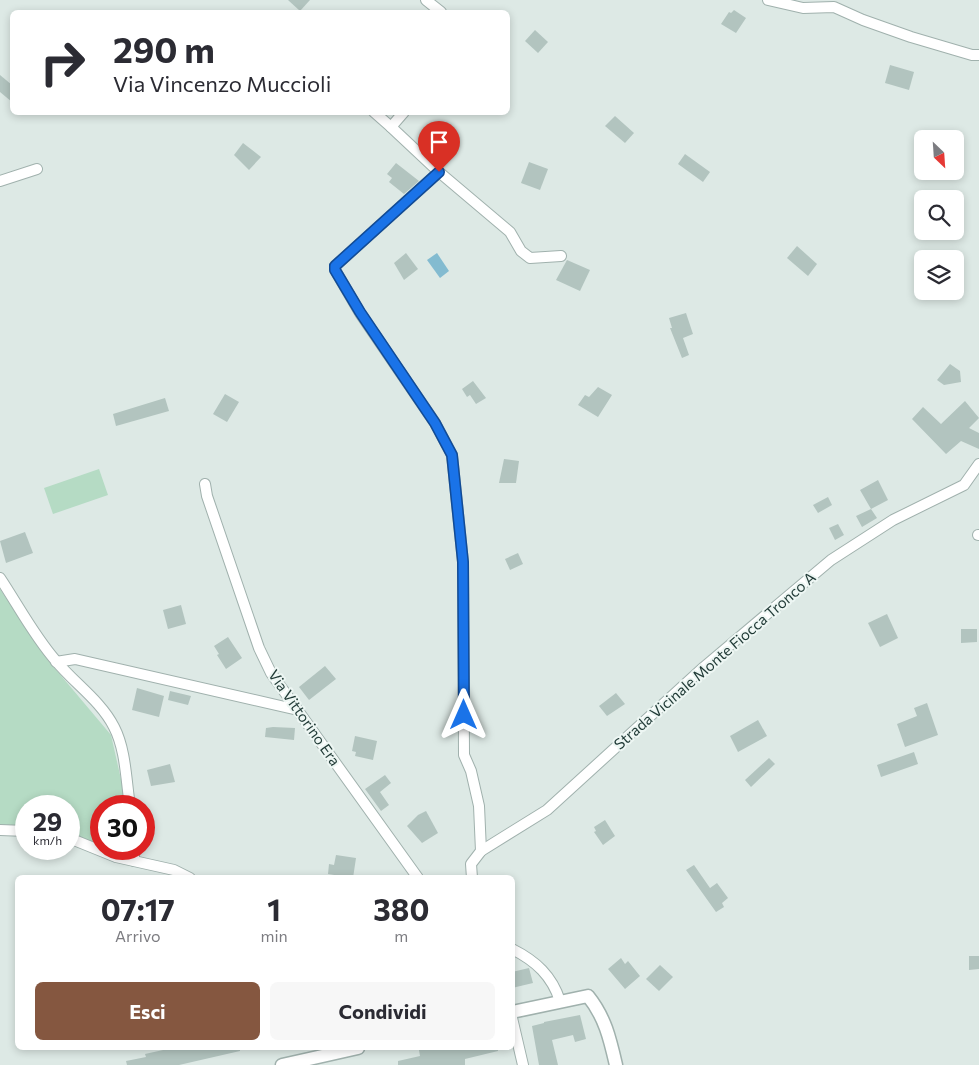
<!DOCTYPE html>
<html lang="it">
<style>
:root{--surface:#fff;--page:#f7f7f7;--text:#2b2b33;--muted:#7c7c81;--accent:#855740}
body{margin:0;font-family:Commissioner,sans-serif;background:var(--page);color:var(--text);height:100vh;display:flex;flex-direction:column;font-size:19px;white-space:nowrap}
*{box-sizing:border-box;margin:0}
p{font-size:16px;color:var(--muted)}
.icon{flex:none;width:28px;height:28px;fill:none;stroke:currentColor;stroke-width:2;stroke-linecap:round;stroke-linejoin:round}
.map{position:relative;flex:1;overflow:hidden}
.panel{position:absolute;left:15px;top:875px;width:500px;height:175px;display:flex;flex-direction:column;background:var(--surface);border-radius:8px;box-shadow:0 2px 8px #0003}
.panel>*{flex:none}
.banner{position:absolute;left:10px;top:10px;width:500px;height:105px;border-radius:8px;box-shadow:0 2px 8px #0003;background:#fff;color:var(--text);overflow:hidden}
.needle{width:32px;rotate:155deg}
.controls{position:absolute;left:914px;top:130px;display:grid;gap:10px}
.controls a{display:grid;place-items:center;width:50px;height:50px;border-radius:8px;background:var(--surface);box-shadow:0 2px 8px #0003;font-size:25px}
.speed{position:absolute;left:15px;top:795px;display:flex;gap:10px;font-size:25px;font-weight:700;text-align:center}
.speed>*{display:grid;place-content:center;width:65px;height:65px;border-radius:50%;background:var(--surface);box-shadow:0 2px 8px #0003;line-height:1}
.speed small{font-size:12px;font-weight:400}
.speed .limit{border:8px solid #d22;background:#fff;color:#111}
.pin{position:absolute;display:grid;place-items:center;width:42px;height:42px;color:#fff;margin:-51px -21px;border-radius:50% 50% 50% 0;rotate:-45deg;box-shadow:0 0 5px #0007}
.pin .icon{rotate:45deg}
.me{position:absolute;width:55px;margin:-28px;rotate:0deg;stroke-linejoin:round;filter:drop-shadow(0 0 4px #0008)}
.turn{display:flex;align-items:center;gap:18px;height:105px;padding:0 20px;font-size:22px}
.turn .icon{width:65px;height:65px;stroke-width:2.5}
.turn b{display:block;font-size:35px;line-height:42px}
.eta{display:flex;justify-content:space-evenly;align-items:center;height:85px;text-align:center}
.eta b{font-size:30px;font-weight:700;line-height:35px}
.button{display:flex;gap:10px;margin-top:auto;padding:10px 20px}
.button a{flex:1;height:58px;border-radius:8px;background:var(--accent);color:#fff;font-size:20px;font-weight:700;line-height:58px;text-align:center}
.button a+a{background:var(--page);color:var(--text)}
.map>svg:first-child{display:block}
.green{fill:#b5dbc4}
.water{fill:#83bbd0}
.building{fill:#b2c4bf}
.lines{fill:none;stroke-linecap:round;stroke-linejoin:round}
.minor-casing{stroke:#a0b1ad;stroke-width:12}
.tertiary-casing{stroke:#a0b1ad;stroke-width:15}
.minor{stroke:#fff;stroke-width:10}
.tertiary{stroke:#fff;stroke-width:12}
.route-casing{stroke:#114b97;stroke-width:12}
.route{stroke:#1a73e8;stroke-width:9}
.labels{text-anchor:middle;stroke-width:4;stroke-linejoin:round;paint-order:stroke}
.street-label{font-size:15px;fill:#1f3935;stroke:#edf6f3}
</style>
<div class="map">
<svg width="979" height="1065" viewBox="0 0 979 1065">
<rect width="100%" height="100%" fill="#dde9e5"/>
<g class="green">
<path d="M99 469 108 495 53 514 44 488Z"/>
<path d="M0 589 47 659 111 735 127 806H101V846L69 838V806H26V831L0 832Z"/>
</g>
<path class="water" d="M437 253 449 271 440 278 427 260Z"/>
<g class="building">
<path d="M288 0H310L300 11Z"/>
<path d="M734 10 746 18 736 33 721 24 729 12 731 13Z"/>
<path d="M535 30 548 42 538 53 525 41Z"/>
<path d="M890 65 914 72 909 90 885 83Z"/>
<path d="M0 75 12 85V102L0 92Z"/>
<path d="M615 116 634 133 625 143 605 126Z"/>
<path d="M243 143 261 157 249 170 234 155Z"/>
<path d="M685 154 710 172 703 182 678 164Z"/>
<path d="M529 162 548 169 540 190 521 183Z"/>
<path d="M396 163 419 181 404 194 389 182 392 178 387 174Z"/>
<path d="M797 246 817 264 808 276 787 258Z"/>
<path d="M406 253 418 269 404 280 394 263Z"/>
<path d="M567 260 590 270 580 291 556 280Z"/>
<path d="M686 313 693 334 683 338 689 355 682 358 670 328H672L669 318Z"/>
<path d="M950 364 960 371 961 382 944 385 937 380Z"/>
<path d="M473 381 486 398 476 404 470 395 467 397 462 389Z"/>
<path d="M598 387 612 395 598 417 578 405 585 395 589 397Z"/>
<path d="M225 394 239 402 227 422 213 414Z"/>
<path d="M165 398 169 411 116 426 113 414Z"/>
<path d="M965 401 979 418 969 428 979 433V449L961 441 946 454 912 419 923 407 941 424Z"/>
<path d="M504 459 519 461 516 483H499Z"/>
<path d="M878 480 888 500 871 509 877 518 862 527 856 516 871 509 860 490Z"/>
<path d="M828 497 832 505 818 513 813 505Z"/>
<path d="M838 524 844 535 835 540 829 528Z"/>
<path d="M25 532 33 553 6 563 0 541Z"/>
<path d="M518 553 523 564 510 570 505 559Z"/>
<path d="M181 605 186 624 168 629 163 610Z"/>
<path d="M887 614 898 638 880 647 868 623Z"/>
<path d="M961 629H977V642L961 643Z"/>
<path d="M228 637 242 658 226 669 217 655 219 654 214 646Z"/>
<path d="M325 666 336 679 309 700 299 687Z"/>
<path d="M137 688 164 696 159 717 132 710Z"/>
<path d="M170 691 191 696 188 705 168 700Z"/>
<path d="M616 693 625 704 607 716 599 706Z"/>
<path d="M927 703 938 735 905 747 897 724 917 716 914 708Z"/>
<path d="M758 720 767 736 738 752 730 736Z"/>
<path d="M273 727 295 728 294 740 265 737 266 728Z"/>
<path d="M355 736 377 741 373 760 355 756 356 752 352 751Z"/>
<path d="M914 752 918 764 881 777 877 765Z"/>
<path d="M769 758 775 764 751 787 745 780Z"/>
<path d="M170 764 175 782 151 786 147 770Z"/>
<path d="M385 775 391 783 380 792 389 805 381 811 365 789Z"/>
<path d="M426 811 438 833 422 843 407 826 418 815Z"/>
<path d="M605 820 615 836 603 845 594 832 596 831 594 827Z"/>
<path d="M336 855 356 858 353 878 328 874 329 864 334 865Z"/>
<path d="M694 865 710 888 717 883 728 898 722 903 724 907 716 912 686 870Z"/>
<path d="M969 956H979V969L969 970Z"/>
<path d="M621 958 625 964 628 961 640 976 625 989 608 969Z"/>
<path d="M660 965 673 977 659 991 646 979Z"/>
<path d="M529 968 533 983 512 988V972Z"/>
<path d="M580 1015 586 1039 575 1042 573 1035 552 1040 558 1065H539L532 1026 544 1023V1022Z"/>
<path d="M172 1048H240V1051L179 1065H127L126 1061 146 1057 145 1054Z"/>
<path d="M431 1048H498V1051L465 1059V1065H398V1061L420 1056 419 1050Z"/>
</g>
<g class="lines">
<g class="minor-casing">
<g id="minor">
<path d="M426 0 441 12"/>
<path d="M768 0 803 8 834 7 863 20 911 37 972 55H979"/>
<path d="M374 112 391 127"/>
<path d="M404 112 391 127 439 172 335 266V270L360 313 435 423 452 455 463 562 464 755 471 771 479 806 481 851"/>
<path d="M439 172 510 232 521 251 530 258 561 256"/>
<path d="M0 181 37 169"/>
<path d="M205 484 207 496 259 648 271 673 418 878"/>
<path d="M978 535H979"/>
<path d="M0 578C18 605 34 636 56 661 74 683 101 701 114 727 126 750 126 781 130 806"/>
<path d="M56 662 75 659 298 710"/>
<path d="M0 830 26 831"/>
<path d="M69 838 116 857 174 870 190 878"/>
<path d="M134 861V849"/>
<path d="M472 878 471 864 481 851 547 810 704 667 831 560 893 520 964 485 979 464"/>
<path d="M512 949C536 961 552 976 560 1001"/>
<path d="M512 1018 523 1065"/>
</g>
</g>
<g class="tertiary-casing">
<g id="tertiary">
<path d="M512 1012 588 996C605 1017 610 1039 616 1065"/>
<path d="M282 1065 358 1048"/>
</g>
</g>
<use href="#minor" class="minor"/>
<use href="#tertiary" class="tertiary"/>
</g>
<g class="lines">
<g class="route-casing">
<path id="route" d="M439 172 335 266V270L360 312 435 423 452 455 463 562 464 715"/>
</g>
<use href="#route" class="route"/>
</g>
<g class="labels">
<g class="street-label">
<text transform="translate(715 661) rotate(-41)" y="5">Strada Vicinale Monte Fiocca Tronco A</text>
<text transform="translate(304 718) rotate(55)" y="5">Via Vittorino Era</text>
</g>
</g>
</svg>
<div class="controls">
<a><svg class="needle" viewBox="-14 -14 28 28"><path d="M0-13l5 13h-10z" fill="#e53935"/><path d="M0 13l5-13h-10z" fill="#7c7c81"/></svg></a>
<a><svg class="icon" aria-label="search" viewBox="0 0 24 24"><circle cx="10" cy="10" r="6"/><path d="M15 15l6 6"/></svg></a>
<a><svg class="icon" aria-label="layers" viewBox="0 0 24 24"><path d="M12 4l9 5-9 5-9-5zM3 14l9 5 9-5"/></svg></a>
</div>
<div class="speed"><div>29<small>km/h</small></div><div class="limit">30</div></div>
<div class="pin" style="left:439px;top:172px;background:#d93025"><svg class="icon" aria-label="arrive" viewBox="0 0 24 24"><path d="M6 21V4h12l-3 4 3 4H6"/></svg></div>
<svg class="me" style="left:464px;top:715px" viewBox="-20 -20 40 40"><path d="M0-17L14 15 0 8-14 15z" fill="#1a73e8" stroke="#fff" stroke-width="4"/></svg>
<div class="banner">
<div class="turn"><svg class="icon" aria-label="right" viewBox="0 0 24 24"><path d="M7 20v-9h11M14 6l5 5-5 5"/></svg><div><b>290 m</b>Via Vincenzo Muccioli</div></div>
</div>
<section class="panel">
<div class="eta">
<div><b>07:17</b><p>Arrivo</p></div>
<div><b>1</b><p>min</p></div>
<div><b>380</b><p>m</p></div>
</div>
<div class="button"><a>Esci</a><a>Condividi</a></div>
</section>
</div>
